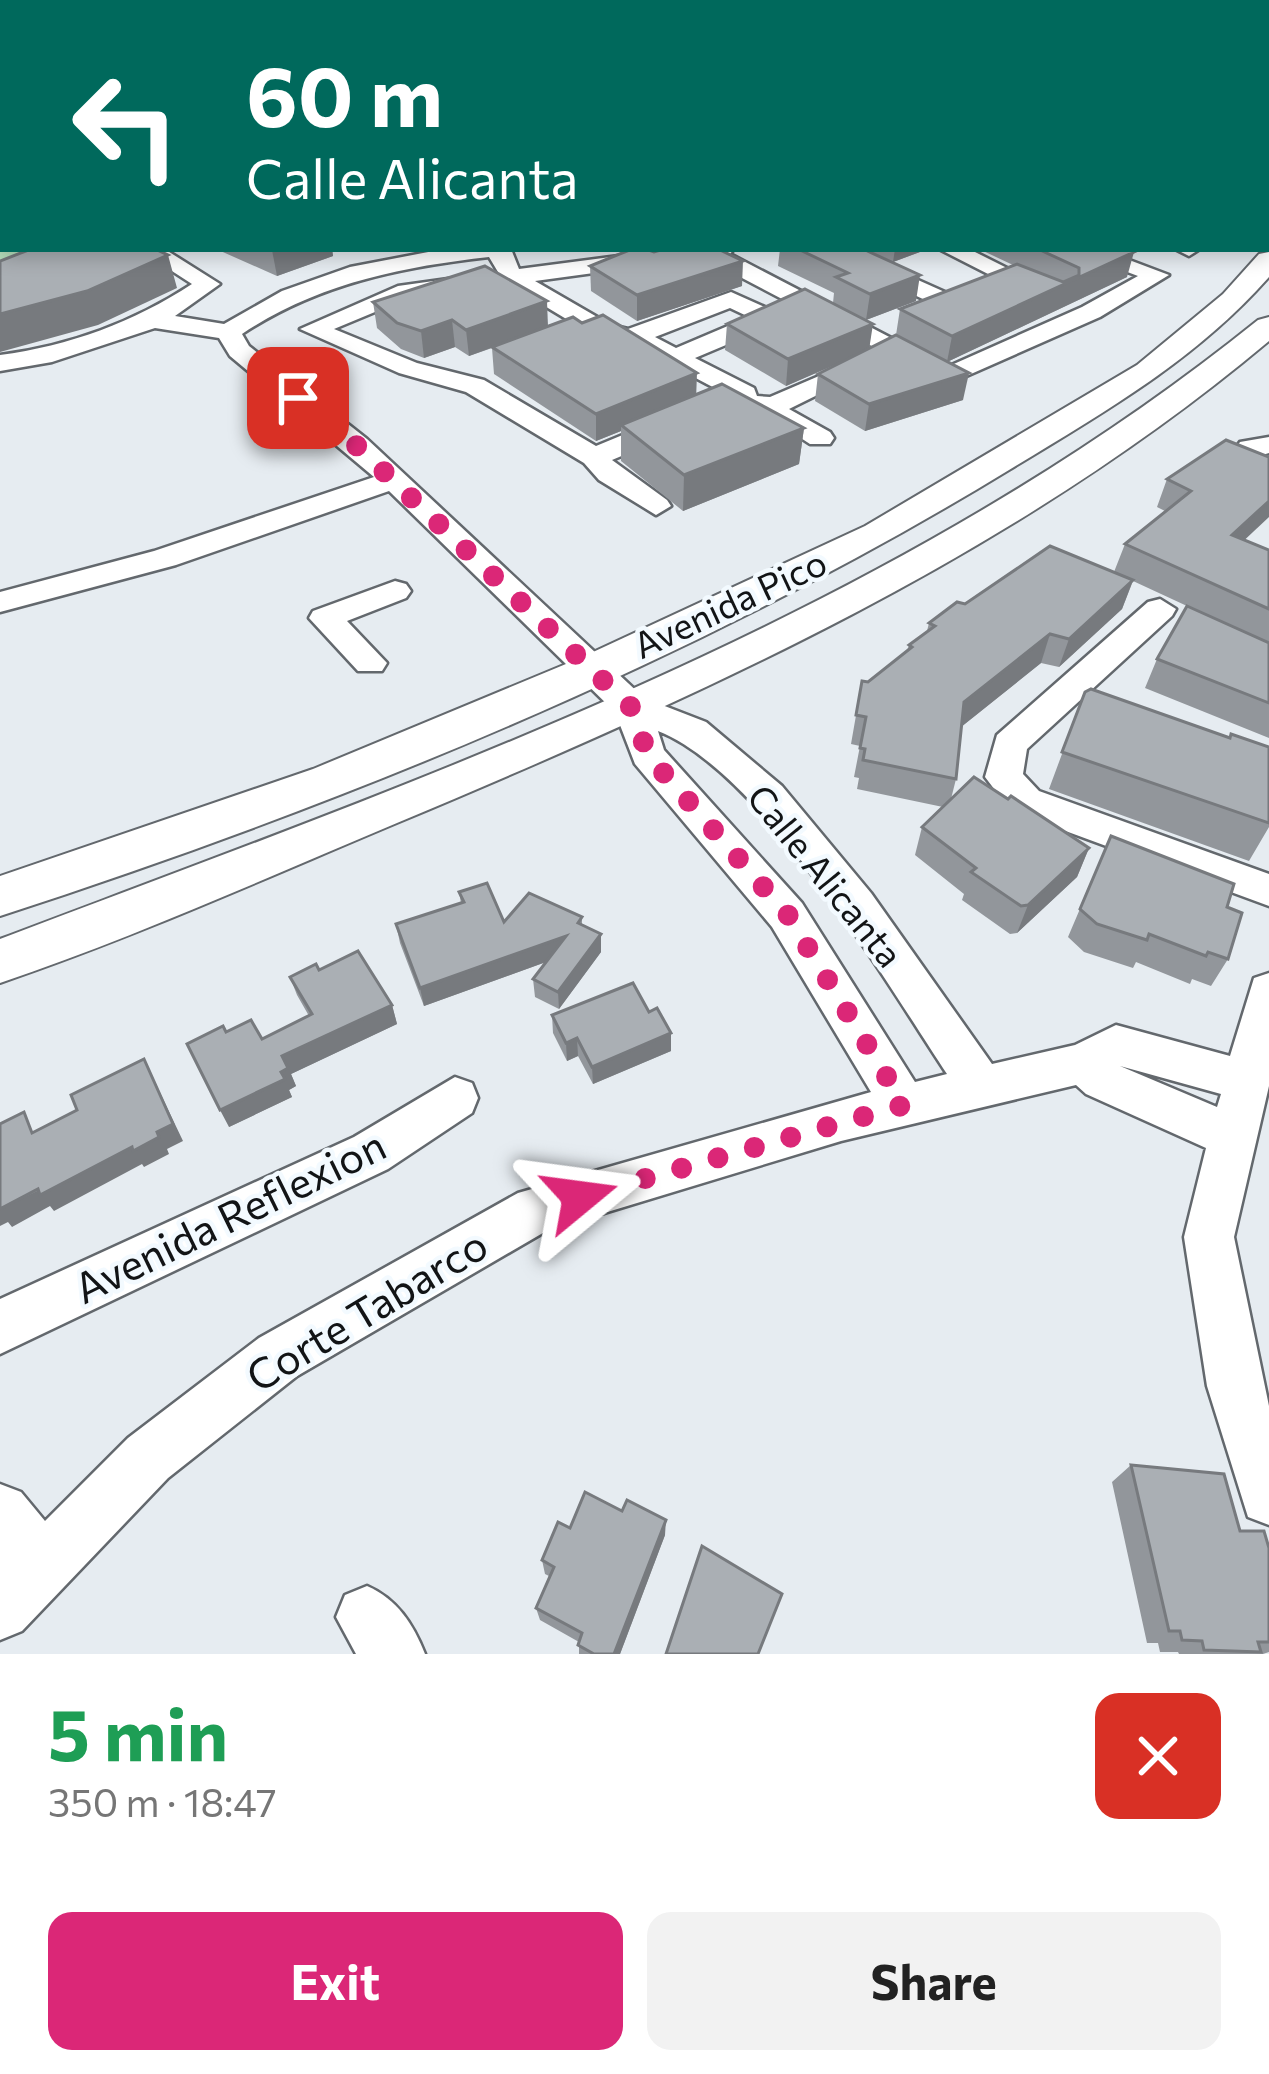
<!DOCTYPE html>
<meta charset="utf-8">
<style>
:root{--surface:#fff;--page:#f2f2f2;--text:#222;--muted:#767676;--accent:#db2777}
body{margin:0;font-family:Commissioner,sans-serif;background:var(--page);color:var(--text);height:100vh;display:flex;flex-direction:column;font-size:45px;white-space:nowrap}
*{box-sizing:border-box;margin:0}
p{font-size:39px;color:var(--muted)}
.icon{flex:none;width:66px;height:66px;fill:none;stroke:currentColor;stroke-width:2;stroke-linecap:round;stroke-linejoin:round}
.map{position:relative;height:1654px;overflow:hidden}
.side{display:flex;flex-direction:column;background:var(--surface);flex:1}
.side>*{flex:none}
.guide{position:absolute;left:0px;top:0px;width:1269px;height:252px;box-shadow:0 6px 18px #0003;background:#00695c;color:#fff;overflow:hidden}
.pin{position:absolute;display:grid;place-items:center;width:102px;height:102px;color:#fff;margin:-51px;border-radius:24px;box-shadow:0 6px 18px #0006}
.me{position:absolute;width:132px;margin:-66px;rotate:74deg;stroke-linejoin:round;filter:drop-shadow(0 0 9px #0008)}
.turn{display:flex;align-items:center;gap:42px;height:252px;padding:0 48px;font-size:54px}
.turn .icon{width:156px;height:156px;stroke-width:2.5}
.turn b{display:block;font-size:84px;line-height:102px}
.round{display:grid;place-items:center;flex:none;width:126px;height:126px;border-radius:24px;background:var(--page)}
.summary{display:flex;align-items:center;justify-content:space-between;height:204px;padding:0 48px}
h1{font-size:72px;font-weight:700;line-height:90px;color:#1e9e55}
.action{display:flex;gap:24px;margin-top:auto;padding:24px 48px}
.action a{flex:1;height:138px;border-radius:24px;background:var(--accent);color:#fff;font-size:48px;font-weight:700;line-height:138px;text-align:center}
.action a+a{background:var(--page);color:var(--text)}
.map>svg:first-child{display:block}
.green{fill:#b6debc}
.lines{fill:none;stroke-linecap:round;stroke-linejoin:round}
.minor-casing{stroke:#63686d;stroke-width:5}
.major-casing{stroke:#63686d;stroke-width:4}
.minor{fill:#fff;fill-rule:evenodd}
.major{fill:#fff;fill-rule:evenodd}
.wall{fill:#92969b}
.shaded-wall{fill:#777a7e}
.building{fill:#aaafb4;stroke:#777a7e;stroke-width:3}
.route{stroke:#db2777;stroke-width:21;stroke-dasharray:0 37.8}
.labels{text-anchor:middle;stroke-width:9;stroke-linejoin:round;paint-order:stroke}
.street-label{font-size:36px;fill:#121416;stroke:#f3faff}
.near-street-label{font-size:42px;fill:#121416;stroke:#f3faff}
</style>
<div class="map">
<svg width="1269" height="1654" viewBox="0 0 1269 1654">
<rect width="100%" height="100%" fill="#e6ecf1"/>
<path class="green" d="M0 0H1114L1122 3H3V249H89L0 282Z"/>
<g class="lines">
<g class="minor-casing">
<g id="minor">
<path d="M1266 18 1269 19V29L1266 28Z"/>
<path d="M1266 120 1269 121V133L1266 132Z"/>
<path d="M511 249 519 269 672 249H734L730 254 947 367 1082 307 1138 276 1066 249H1100L1169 275 1100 317 946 385 704 258 535 281 611 325 628 329 731 292 778 313V323L695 358 754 388 757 396 770 397 854 361H872L876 366 789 409 830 432 834 438 830 444H810L747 403 612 460 667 500 671 506 656 515 599 480 584 463 466 392 399 373 300 329 398 286 498 272 489 257C400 267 317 284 242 334L249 346 367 439 644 698 706 722 782 786 871 893 992 1064 1075 1045 1116 1025 1230 1056 1254 978 1269 973V1086L1234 1237 1269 1406V1525L1248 1517 1207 1386 1184 1237 1206 1148 1086 1094 1076 1085 841 1141 548 1230 297 1376 168 1478 22 1631 0 1640V1484L21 1492 45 1521 128 1438 259 1338 518 1193 871 1092 772 927 635 764 615 712 389 491 176 565 0 612V592L154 551 374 477 230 356 219 338 155 328 52 362 0 371V355C69 346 134 322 192 284L158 262V252L166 250 220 284 175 316 224 324 282 291 350 267 444 249ZM508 284 593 335 635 346 724 393 596 446 484 380 417 363 334 329 411 297ZM730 308 749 317 676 348 655 337ZM658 731C762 772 884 979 947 1074L915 1082 802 903 664 750ZM1120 1066 1221 1094 1217 1107Z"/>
<path d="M939 249H969L1023 276 986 295H970V285L992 276Z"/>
<path d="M1175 249H1200L1189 256Z"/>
<path d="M871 259 956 297 960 302 948 309 940 307 863 271 860 266Z"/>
<path d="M1269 437V453L1259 456 1269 463V485L1229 458 1240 442Z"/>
<path d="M395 581 406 584 411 591 406 598 347 621 387 663 382 671H358L309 618 313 611Z"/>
<path d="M1160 599 1176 609 1172 616 1027 749 1023 774 1039 791 1269 874V906L1011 811 985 777 997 735 1148 602Z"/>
<path d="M455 1077 472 1083 478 1098 472 1113 388 1169 0 1354V1299L354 1137Z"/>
<path d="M367 1586C397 1599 413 1624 425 1654H356L336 1617 345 1595Z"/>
</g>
</g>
<g class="major-casing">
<g id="major">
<path d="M1269 252V277C1196 360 1103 413 1009 470 699 659 345 804 0 916V876L313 769 578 659 865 526 1137 365 1223 294 1259 254Z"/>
<path d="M1269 317V341C1012 557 704 694 397 823 266 878 135 937 0 983V939C436 774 891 616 1258 320Z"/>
</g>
</g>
<use href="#minor" class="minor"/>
<use href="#major" class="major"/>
</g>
<g class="wall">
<path d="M1269 39V74H1266V41Z"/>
<path d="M1269 89V114L1266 113V93Z"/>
<path d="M216 249H332L333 256 277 276Z"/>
<path d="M780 249H863L916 301 866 320 870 348 896 335 900 309 1013 265 979 249H1125L1127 277 947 362 963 400 865 431 815 401 818 374 850 358 786 386 725 350 727 324 833 303 834 293 778 266Z"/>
<path d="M865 249H928L893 262Z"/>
<path d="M654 252 742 286 637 321 591 291 590 266Z"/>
<path d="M373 302 548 327 696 394 804 428 799 464 683 511 621 461V431L596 441 494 374 492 348 469 356 455 347 424 358 401 349 377 328Z"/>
<path d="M1226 440 1244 540 1269 550V738L1145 688 1157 659 1187 606 1133 581 1122 609 1059 667 1041 663 961 727 956 779 951 799 1089 848 1077 877 1017 933 1010 934 962 900 964 894 915 855 922 827 943 807 857 789 859 778 854 777 860 746 851 744 862 681 868 682 907 651 909 645 927 631 929 623 965 604 1114 572 1125 544 1165 511 1157 507 1167 479Z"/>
<path d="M1085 692 1230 738 1269 747V827L1249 861 1049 789Z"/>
<path d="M1111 836 1227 907 1228 959 1211 986 1192 979 1190 984 1136 962 1133 968 1084 952 1068 937Z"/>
<path d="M459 892 504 922 582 917V925L601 934V952L559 1009 535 997 533 979 546 962 424 1006 400 943 396 924 461 903Z"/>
<path d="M319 970 392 1005 397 1024 291 1074 296 1086 289 1090 292 1097 229 1127 226 1032 262 1039 309 1016 297 995 290 977Z"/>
<path d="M649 1012 671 1033V1051L593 1084 578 1056 567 1061 553 1033 552 1015Z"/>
<path d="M1131 1465 1269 1548V1652L1263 1654H1179L1178 1652H1160L1158 1643H1147L1112 1482Z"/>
<path d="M570 1528 665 1535 620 1654H579V1642L540 1620 536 1608 549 1576 545 1574 542 1560Z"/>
</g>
<g class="shaded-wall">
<path d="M276 249H332L333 256 277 276 272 250Z"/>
<path d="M895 249H928L893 262Z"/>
<path d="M1134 252 1127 277 947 362 952 336Z"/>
<path d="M168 255 177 288 98 325 0 352V314Z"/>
<path d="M743 261 742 286 637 321V295Z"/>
<path d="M920 275 916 301 866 320 870 294Z"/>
<path d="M547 301 548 327 469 356 466 330Z"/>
<path d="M452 320 455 347 424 358 421 331Z"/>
<path d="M873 324 869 350 786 386 788 359Z"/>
<path d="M697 373 696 400 621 425V431L596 441V414Z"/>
<path d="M969 373 963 400 865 431 869 404Z"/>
<path d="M804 428 799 464 683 511 684 475Z"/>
<path d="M1269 501V517L1220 563 1232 535Z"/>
<path d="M1133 580 1122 609 1059 667 1069 639Z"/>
<path d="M1050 634 1041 663 956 731 964 702Z"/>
<path d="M1089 848 1077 877 1017 933 1028 905Z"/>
<path d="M601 934V952L559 1009 558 992Z"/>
<path d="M566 936 568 954 424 1006 420 988Z"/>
<path d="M392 1005 397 1024 291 1074 296 1086 289 1090 292 1097 229 1127 220 1110 281 1072 282 1056Z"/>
<path d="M671 1033V1051L593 1084 592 1067Z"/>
<path d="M577 1038 578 1056 567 1061 566 1043Z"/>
<path d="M144 1059 183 1141 167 1149 169 1154 144 1167 142 1164 54 1211 50 1206 12 1227 8 1222 0 1226V1209L157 1132Z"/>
<path d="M666 1520 665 1535 620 1654H614Z"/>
</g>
<g class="building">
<path d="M31 249H155L168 255 87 291 0 314V261Z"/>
<path d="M632 249H646L654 252 664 249H718L743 261 637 295 590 266Z"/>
<path d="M798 249H863L920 275 870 294 836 277 848 273Z"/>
<path d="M1038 249H1125L1134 252 952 336 900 309 1017 264 1063 282 1079 275V268Z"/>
<path d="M485 266 547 301 466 330 452 320 421 331 397 323 373 302Z"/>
<path d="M805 289 873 324 788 359 727 324Z"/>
<path d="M603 315 697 373 596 414 492 347 573 317 582 323Z"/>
<path d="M896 335 969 373 869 404 818 374Z"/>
<path d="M722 384 804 428 684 475 621 425Z"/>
<path d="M1226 440 1269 457V501L1232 535 1269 550V609L1125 544 1191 491 1167 479Z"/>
<path d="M1050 546 1133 580 1069 639 1050 634 964 702 956 779 863 760 865 749 860 748 866 717 856 715 862 681 868 682 912 647 909 645 935 626 929 623 957 602 965 604Z"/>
<path d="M1187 606 1269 643V703L1157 659Z"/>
<path d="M1091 689 1230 738 1231 734 1269 747V823L1062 752 1085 692Z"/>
<path d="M974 777 1008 799 1011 796 1089 848 1028 905 1021 906 971 872 976 868 922 827Z"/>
<path d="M1111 836 1234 884 1227 907 1242 913 1228 959 1208 952 1206 956 1149 934 1147 940 1097 924 1080 909Z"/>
<path d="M487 883 504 922 529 893 582 917 578 923 601 934 558 992 533 979 566 936 420 988 396 924 464 902 459 892Z"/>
<path d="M358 951 392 1005 282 1056 288 1068 281 1072 285 1079 220 1110 187 1044 223 1026 226 1032 251 1020 262 1039 312 1014 290 977 316 964 319 970Z"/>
<path d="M633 983 649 1012 657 1008 671 1033 592 1067 577 1038 566 1043 552 1015Z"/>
<path d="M144 1059 173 1124 157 1132 159 1137 133 1151 132 1147 40 1195 38 1189 0 1209V1124L24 1112 32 1133 77 1110 71 1095Z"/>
<path d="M1131 1465 1224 1474 1240 1531H1264L1269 1548V1642H1258L1261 1652 1204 1650 1202 1641 1182 1640 1180 1631H1169Z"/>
<path d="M585 1492 622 1511 627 1500 666 1520 614 1654H594L578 1645 582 1633 536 1608 554 1567 542 1560 558 1522 570 1528Z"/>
<path d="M702 1546 782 1594 758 1654H666Z"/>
</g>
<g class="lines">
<path class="route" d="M298 398 357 446 631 707 648 755 788 915 904 1105 580 1197"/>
</g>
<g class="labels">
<g class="street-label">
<text transform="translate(730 604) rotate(-25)" y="13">Avenida Pico</text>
<text transform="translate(825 876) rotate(51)" y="13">Calle Alicanta</text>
</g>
<g class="near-street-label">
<text transform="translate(230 1217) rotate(-26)" y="15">Avenida Reflexion</text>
<text transform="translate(367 1311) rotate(-31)" y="15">Corte Tabarco</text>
</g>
</g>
</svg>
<div class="pin" style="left:298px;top:398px;background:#d93025"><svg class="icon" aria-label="arrive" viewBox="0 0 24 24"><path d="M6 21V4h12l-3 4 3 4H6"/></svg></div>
<svg class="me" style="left:580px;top:1197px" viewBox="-20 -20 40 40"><path d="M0-17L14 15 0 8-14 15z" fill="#db2777" stroke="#fff" stroke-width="4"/></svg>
<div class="guide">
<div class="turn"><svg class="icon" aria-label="left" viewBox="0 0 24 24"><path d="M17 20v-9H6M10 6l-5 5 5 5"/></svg><div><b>60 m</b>Calle Alicanta</div></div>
</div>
</div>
<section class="side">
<div class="summary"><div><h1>5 min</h1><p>350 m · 18:47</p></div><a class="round" style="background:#d93025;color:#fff"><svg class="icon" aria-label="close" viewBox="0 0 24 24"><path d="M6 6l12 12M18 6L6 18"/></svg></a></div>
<div class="action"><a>Exit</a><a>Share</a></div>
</section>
